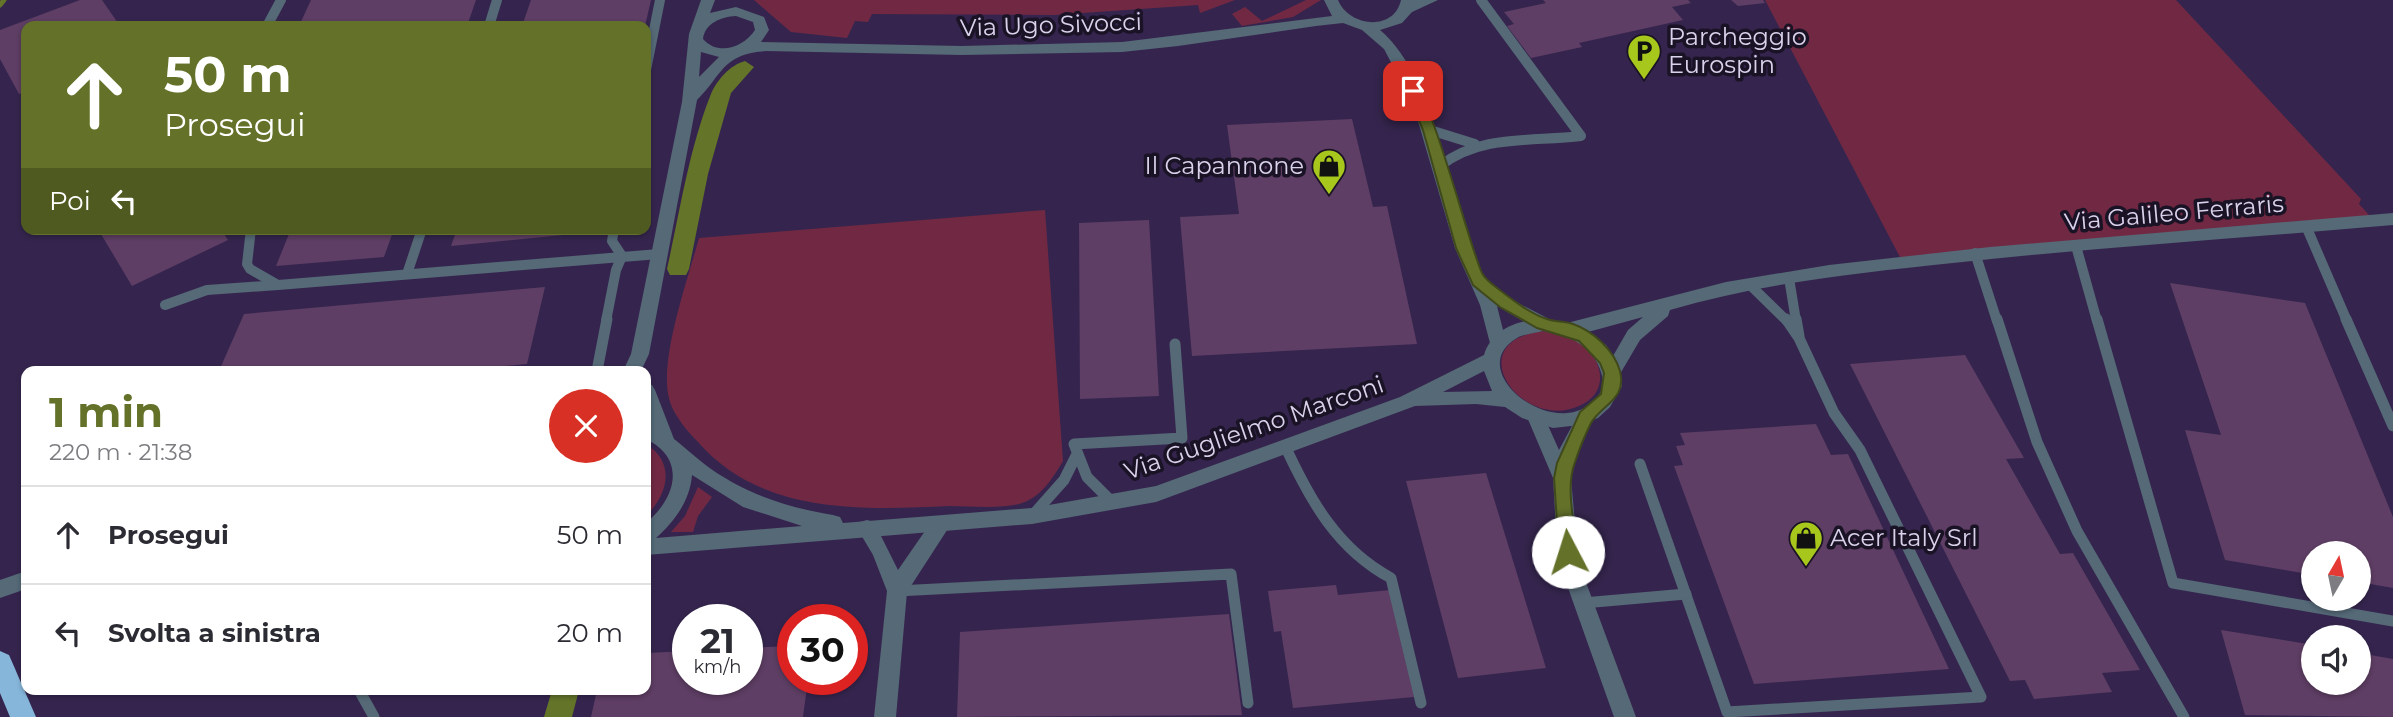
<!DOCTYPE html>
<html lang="it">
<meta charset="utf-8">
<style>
:root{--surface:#fff;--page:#f2f2f3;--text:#2b2b33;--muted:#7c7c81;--line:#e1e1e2;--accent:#637129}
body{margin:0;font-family:Montserrat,sans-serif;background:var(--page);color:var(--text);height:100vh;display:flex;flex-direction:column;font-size:26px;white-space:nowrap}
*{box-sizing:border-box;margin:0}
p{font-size:23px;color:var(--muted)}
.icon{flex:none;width:38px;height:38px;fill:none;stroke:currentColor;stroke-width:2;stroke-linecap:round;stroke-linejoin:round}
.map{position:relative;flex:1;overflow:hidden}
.panel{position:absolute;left:21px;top:366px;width:630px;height:329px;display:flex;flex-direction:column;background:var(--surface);border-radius:14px;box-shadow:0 2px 5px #0004}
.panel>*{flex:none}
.banner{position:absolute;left:21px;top:21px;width:630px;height:214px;border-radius:14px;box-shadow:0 2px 5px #0004;background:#637129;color:#fff;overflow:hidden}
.needle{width:46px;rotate:9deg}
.tools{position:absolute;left:2301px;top:541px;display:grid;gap:14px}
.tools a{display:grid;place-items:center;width:70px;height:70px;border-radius:50%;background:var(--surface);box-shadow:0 2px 5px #0004;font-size:35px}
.speed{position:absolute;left:672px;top:604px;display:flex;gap:14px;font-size:35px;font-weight:700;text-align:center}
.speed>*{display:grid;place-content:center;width:91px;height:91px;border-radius:50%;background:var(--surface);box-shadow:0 2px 5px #0004;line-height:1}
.speed small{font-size:18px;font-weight:400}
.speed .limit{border:10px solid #d22;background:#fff;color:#111}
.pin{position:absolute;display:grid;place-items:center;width:60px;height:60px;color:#fff;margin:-30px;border-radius:14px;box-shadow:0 4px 10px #0006}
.me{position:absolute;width:77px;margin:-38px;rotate:355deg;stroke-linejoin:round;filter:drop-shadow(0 0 5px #0008)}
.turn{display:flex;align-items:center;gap:24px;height:147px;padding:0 28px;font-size:32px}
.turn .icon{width:91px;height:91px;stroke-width:2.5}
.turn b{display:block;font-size:49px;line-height:60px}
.then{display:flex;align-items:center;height:66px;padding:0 28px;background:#0003;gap:14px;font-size:26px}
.round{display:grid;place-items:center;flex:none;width:74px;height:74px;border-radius:37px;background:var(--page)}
.overview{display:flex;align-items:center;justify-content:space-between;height:119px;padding:0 28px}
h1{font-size:42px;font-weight:700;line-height:52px;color:var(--accent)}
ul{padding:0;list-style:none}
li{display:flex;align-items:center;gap:21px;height:98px;padding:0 28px;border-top:2px solid var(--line)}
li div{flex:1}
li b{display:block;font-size:26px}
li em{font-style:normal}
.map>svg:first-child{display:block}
.green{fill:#712943}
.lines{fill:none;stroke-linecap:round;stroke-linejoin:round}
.stream{stroke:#647429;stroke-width:5}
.canal{fill:#647429;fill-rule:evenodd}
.building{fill:#5e3e64}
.service-far1{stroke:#556977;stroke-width:10}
.service{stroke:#556977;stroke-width:11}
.minor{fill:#556977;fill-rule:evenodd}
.tertiary{fill:#556977;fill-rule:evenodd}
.motorway{fill:#86b7db;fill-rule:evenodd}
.route{fill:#637129;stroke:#40491b;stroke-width:2}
.labels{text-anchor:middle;stroke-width:7;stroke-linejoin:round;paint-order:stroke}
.street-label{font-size:24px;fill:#dad1eb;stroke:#1a1325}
.poi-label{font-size:24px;fill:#dad1eb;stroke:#1a1325;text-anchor:start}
</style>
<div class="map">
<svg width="2393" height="717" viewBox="0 0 2393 717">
<rect width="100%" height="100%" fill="#35254e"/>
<g class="green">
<path d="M754 0H1235L1200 13 1198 5 1054 15 872 14 868 22 855 21 847 38 791 32Z"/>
<path d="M1306 0H1321L1293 17 1242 26 1232 14 1245 7 1262 21Z"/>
<path d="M1765 0H2176L2361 199 2359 204 2370 216 1901 259Z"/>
<path d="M1045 210 1063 461C1052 479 1041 498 1019 504 998 509 971 506 950 506 861 510 762 515 698 442 687 431 672 413 669 398 659 359 688 279 699 238Z"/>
<path d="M1544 331C1555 333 1565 335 1575 340 1603 355 1612 392 1579 406 1521 432 1457 341 1544 331Z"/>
<path d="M646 444C676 463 668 494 646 516Z"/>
<path d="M698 487 712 497 698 516 693 532H671L685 516Z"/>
</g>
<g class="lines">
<path class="stream" d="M0 5 4 0"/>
<g class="canal">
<path d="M745 61 754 67 731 93 708 174 689 269 686 275H670L667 269C680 211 689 149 711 94 717 80 730 65 745 61Z"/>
<path d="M552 690H579L572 717H544Z"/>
</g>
</g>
<g class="building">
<path d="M80 0H102L120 26H26V91L19 94 0 59V30Z"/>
<path d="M311 0H476L467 26H299Z"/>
<path d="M531 0H651L645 26H522Z"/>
<path d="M1543 0H1688L1691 3 1672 7 1683 20 1579 43 1582 47 1531 58 1507 26 1514 24 1504 12 1546 3Z"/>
<path d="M1731 0H1763L1765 3 1738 6Z"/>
<path d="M1352 119 1373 207 1387 206 1417 344 1192 356 1180 217 1239 214 1227 125Z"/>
<path d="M1149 220 1159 396 1080 399 1079 223Z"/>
<path d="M98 229H221L228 240 132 286Z"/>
<path d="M291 229H394L384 257 276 266Z"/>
<path d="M457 229H603V231L451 246Z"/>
<path d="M2170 283 2305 303 2393 517V588L2359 582V553H2314V575L2225 560 2185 430 2221 435Z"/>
<path d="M545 287 527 364 450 371H219L244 314Z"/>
<path d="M1965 355 2024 458 2006 459 2060 554 2073 553 2140 670 2102 673 2112 692 2034 699 2025 680 2010 681 1850 364Z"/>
<path d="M1816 424 1831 455 1848 454 1949 669 1754 684 1674 466 1683 465 1676 446 1685 445 1680 433Z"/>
<path d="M1486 473 1546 668 1458 678 1406 481Z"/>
<path d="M1336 585 1338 595 1391 590 1414 697 1293 708 1281 631 1274 632 1268 591Z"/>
<path d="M1229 614 1242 715 957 717 960 632Z"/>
<path d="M2221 630 2314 645V682H2359V653L2393 659V717L2245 715Z"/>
<path d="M793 646V679H808L803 717H591L597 690H646V653L688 651V679H747V648Z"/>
</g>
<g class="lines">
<g class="service-far1">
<path d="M267 26 281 0"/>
<path d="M489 26 497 0"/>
<path d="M646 70 660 0"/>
<path d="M1430 130 1475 144"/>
<path d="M1440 166C1480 134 1533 142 1581 136L1481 0"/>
<path d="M2306 226 2347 321"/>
<path d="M251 229 247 264 250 269 278 285 659 254"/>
<path d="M2076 246 2097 321"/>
<path d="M1975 253 1997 321"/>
<path d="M407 274 422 229"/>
<path d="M1789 278 1796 321"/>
<path d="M1749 284 1787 321"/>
<path d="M165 305 207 290 278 285"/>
<path d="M606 321 616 270 622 256 612 241 614 229"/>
</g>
<g class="service">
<path d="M1796 319 1799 336"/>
<path d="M1997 319 2037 442 2077 531 2184 717"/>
<path d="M2097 319 2173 583 2393 621"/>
<path d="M2346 319 2393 426"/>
<path d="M597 371 607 319"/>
<path d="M1285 446C1310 500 1337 549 1391 578L1421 703"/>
<path d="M1640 464 1727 712 1981 697 1860 450 1834 413 1799 338 1786 319"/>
<path d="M1112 502 1087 477 1074 444 1182 438 1175 344"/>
<path d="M1032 516 1064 480 1076 456"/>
<path d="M897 591 1231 574 1248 703"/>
<path d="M1583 603 1686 594"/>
<path d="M359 690 374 717"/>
</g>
<g class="minor">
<path d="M701 0H715L710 13 736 7 764 17 769 30 761 42 962 46 1122 42 1332 16 1324 0H1338C1349 27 1394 32 1401 0H1438L1412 12 1402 23 1380 30C1427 69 1446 167 1464 225 1469 241 1474 267 1486 279 1503 297 1528 308 1549 319L1552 324 1543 331 1537 329 1497 306 1506 342 1503 347H1491L1480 305 1455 248 1413 104 1384 49 1362 30 1343 23 1316 26 1178 46 1122 52 962 55 766 51C722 54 723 74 697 100L649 354 641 371H623L631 354 682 102 689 34ZM736 16 753 22 755 30C743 48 718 56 703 39 705 23 721 17 736 16ZM701 52 719 57 699 77Z"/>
<path d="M646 383 652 385 655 390 674 439 671 444 665 447 659 444C648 424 645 406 646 383Z"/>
<path d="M1586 409 1592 411 1595 416 1578 449 1571 478 1577 546 1587 585 1636 717H1614L1567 585 1557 546 1553 478 1527 417 1530 412H1542L1559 450 1580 411Z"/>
<path d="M941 516 948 518 951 524 907 592 896 717H874L887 591 873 555 857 528 860 522 867 520 874 522 898 570 934 518Z"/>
</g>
<g class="tertiary">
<path d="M2393 213V225C2246 238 2099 247 1953 263 1858 273 1762 283 1670 310L1668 316 1640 340 1620 374 1622 386 1610 407 1598 418 1580 425 1553 428 1522 418 1505 407 1476 404 1415 406 1156 502 1032 524 646 555V523C676 498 687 459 646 439V423C670 432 684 448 703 463 742 493 785 507 833 515L840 517 843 523 1032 508 1156 486 1400 397 1484 355C1494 321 1538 314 1567 323L1726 282 1829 265 1990 247ZM1643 317 1628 330 1613 356 1606 345 1588 332ZM1543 331C1576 336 1600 351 1604 386 1571 456 1457 373 1517 338 1524 334 1535 333 1543 331ZM1484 371 1492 391 1443 392ZM692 475 743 507 802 526 656 538C674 522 690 501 692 475Z"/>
<path d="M26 571V589L0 598V580Z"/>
</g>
<path class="motorway" d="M0 651 9 655 36 717H10L0 693Z"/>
</g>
<path class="route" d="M1413 86C1431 92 1469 246 1482 273 1486 281 1495 286 1501 291 1514 301 1531 314 1547 319 1555 322 1564 321 1573 324 1593 331 1614 350 1620 371 1627 400 1602 404 1591 423 1585 435 1579 450 1575 462 1565 488 1575 524 1577 552L1568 560 1559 552 1554 478 1557 463 1580 412 1601 394 1604 373 1600 363 1579 341 1537 328 1500 307 1473 285 1456 248 1423 130 1407 91Z"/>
<defs>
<g id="parking-pin" transform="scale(1.75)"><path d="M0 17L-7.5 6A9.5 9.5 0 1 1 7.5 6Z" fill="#a8c71c" stroke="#1a1325"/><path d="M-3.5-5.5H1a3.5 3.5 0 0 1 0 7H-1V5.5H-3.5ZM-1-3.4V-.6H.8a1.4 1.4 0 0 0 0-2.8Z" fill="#111"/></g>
<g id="shop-pin" transform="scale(1.75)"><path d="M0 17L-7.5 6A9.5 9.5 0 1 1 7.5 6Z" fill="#a8c71c" stroke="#1a1325"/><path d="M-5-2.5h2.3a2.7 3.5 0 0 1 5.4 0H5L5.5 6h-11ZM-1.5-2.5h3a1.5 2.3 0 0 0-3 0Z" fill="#111"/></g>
</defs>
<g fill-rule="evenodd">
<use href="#parking-pin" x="1644" y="51"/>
<use href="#shop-pin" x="1329" y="166"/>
<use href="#shop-pin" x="1806" y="538"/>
</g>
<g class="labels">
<g class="street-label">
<text transform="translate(1051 25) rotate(-2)" y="8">Via Ugo Sivocci</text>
<text transform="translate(2174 213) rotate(-5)" y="8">Via Galileo Ferraris</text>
<text transform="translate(1254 428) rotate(-19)" y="8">Via Guglielmo Marconi</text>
</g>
<g class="poi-label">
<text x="1668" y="45">Parcheggio<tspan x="1668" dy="28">Eurospin</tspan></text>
<text x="1304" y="174" text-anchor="end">Il Capannone</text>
<text x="1830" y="546">Acer Italy Srl</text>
</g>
</g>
</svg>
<div class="tools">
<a><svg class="needle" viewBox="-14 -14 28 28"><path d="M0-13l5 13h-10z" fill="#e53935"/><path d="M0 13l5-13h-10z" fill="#7c7c81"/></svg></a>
<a><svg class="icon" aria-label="sound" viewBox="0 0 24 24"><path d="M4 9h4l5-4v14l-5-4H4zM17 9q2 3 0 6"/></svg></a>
</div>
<div class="speed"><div>21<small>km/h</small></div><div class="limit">30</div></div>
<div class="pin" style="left:1413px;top:91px;background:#d93025"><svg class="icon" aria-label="arrive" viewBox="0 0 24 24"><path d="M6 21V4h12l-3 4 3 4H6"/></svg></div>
<svg class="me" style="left:1568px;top:552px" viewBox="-20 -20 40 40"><circle r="19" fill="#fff"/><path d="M0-13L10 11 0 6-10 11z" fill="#637129"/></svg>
<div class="banner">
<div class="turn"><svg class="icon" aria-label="ahead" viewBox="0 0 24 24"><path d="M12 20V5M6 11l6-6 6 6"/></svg><div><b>50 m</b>Prosegui</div></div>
<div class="then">Poi<svg class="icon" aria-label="left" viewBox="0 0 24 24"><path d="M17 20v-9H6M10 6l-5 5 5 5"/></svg></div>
</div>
<section class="panel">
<div class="overview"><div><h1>1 min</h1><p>220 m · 21:38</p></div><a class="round" style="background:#d93025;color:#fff"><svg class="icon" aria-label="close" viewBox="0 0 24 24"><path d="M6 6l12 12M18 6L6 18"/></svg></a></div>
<ul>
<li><svg class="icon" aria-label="ahead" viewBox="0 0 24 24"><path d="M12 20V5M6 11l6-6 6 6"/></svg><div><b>Prosegui</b></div><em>50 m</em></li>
<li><svg class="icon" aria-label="left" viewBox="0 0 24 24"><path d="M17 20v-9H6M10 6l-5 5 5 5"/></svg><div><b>Svolta a sinistra</b></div><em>20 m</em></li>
</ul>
</section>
</div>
